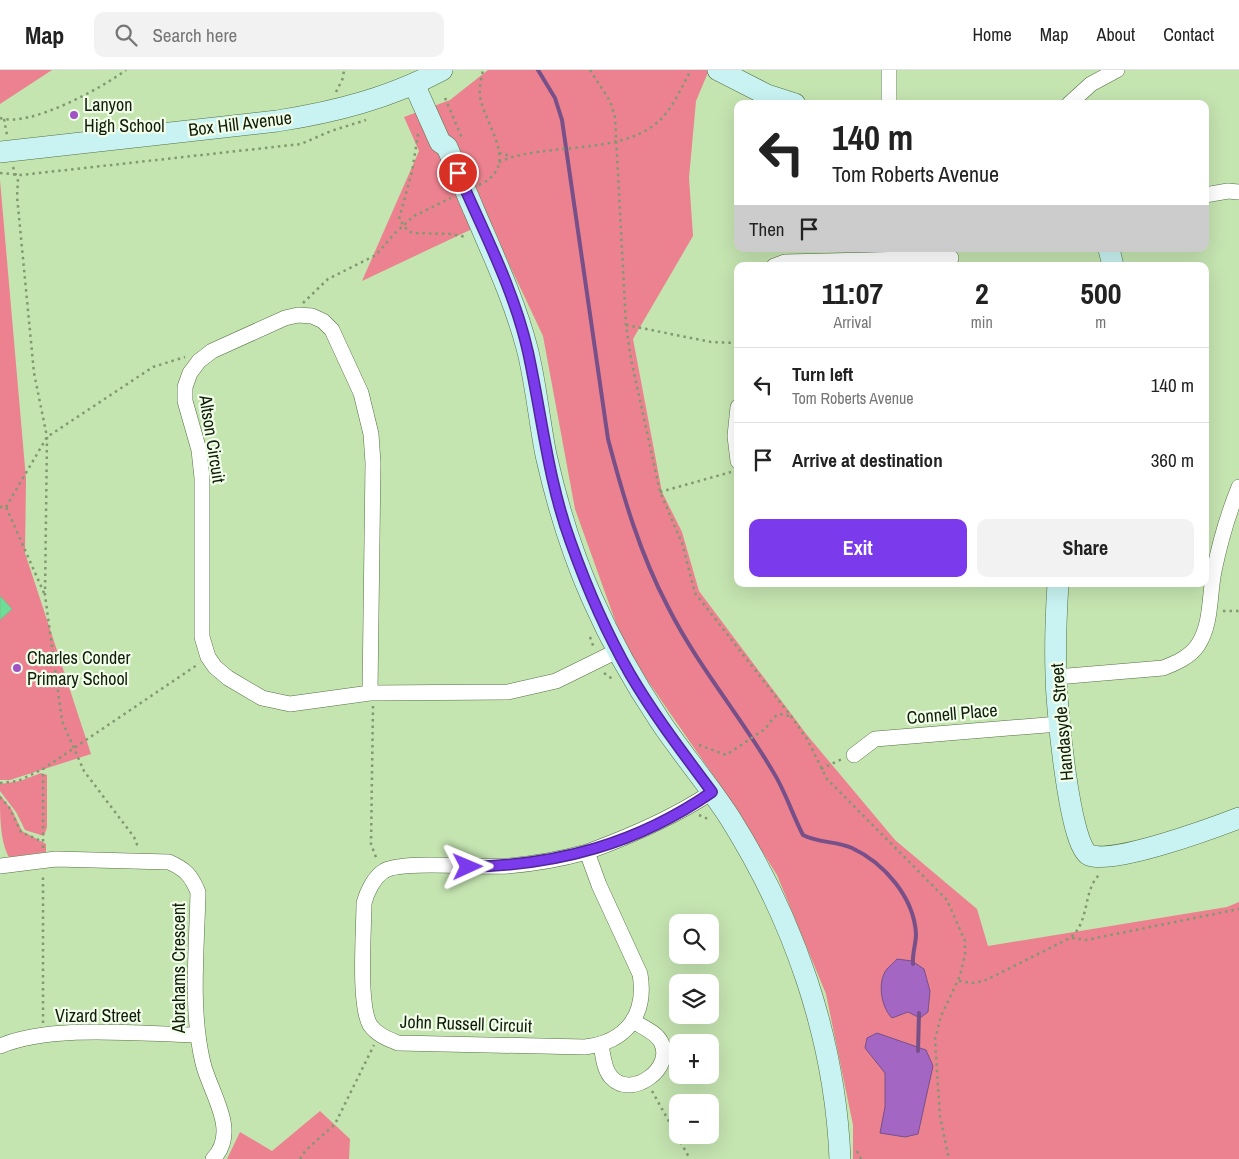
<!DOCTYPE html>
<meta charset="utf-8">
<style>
:root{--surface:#fff;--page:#f2f2f2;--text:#222;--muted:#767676;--line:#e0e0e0;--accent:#7c3aed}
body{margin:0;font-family:"Archivo Narrow",sans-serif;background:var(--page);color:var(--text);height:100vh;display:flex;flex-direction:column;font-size:19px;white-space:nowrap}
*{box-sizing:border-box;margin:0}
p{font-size:16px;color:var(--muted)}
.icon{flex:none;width:28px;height:28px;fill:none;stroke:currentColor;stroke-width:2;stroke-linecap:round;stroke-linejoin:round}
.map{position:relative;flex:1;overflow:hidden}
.drawer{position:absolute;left:734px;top:192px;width:475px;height:325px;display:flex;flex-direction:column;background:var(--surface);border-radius:10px;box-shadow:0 5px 20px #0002}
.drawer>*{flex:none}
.guide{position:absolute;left:734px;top:30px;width:475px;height:152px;border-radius:10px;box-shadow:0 5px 20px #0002;background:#fff;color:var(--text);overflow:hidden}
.tools{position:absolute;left:669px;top:844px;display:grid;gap:10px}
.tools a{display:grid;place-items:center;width:50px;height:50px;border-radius:10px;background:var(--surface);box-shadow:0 5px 20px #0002;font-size:25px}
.pin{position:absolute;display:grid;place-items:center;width:42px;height:42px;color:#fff;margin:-21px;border:2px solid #fff;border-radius:50%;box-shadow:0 1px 5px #0007}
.me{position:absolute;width:55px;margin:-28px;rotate:89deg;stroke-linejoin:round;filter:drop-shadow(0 0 4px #0008)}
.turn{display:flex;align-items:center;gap:18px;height:105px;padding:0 15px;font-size:22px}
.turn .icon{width:65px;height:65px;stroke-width:2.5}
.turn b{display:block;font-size:35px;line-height:42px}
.then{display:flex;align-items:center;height:48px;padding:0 15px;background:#0003;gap:10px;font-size:19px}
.eta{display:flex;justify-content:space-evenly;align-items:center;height:85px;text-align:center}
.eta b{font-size:30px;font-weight:800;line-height:35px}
.cta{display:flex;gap:10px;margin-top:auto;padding:10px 15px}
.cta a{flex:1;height:58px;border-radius:10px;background:var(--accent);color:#fff;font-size:20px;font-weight:800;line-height:58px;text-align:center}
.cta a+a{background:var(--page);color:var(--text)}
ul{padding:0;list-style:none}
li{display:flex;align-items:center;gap:15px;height:75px;padding:0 15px;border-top:1px solid var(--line)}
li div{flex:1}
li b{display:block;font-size:19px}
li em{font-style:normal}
header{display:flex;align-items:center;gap:30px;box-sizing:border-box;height:70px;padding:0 25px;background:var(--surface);border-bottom:1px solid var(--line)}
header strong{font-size:24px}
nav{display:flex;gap:28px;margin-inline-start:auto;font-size:18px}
.search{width:350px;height:45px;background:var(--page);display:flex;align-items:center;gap:12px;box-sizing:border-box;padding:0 18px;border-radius:10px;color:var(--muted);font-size:19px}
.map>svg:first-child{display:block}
.green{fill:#ec828f}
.water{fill:#a366c2;stroke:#77508a}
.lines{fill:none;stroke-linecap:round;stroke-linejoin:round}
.stream{stroke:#77508a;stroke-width:4}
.building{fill:#6cde95;stroke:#82b792}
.street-casing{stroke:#567143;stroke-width:16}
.secondary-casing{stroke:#567143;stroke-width:22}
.path{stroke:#819971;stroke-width:2.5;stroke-dasharray:2.5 4;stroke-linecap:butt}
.street{stroke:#fff;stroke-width:15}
.secondary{stroke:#c8f3f2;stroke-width:21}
.secondary-bridge-casing{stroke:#567143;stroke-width:22;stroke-linecap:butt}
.secondary-bridge{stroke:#c8f3f2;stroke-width:21}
.route-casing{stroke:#51269a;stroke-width:12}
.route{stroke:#7c3aed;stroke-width:9}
.poi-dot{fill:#a053c5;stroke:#f1fee9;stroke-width:2}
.labels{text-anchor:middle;stroke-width:4.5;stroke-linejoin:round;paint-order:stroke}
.poi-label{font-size:18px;fill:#111c09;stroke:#f1fee9;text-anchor:start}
.street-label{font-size:18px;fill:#111c09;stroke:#f1fee9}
</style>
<header>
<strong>Map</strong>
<div class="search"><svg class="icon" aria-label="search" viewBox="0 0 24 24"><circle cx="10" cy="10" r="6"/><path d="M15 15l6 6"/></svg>Search here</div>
<nav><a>Home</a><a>Map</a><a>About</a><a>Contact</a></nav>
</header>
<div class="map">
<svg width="1239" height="1089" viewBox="0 0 1239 1089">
<rect width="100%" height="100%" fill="#c4e4b0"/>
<g class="green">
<path d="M0 0H52L0 34Z"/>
<path d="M488 0H709L696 31 689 108 693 166 633 269 662 422 682 462 699 521 807 665 895 770 977 839 988 876 1227 837 1239 832V1089H853V1055L826 924 777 805 724 721 625 578 575 439 543 266 489 151 362 211 419 81 404 47 450 30Z"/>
<path d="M0 110 26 409 25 483 91 684 10 710H0Z"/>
<path d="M41 703 47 705V757L44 766 25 760 16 742 0 721V714L20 711Z"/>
<path d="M0 725 12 740 22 761 46 774V782L9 787C0 771 0 745 0 725Z"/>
<path d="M320 1041 350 1069 349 1089H227L240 1062 272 1081Z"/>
</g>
<g class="water">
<path d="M897 889 912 891 924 899 930 921 928 942 920 948 908 942 892 948C882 938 878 917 884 904 886 898 893 894 897 889Z"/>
<path d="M877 963 926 980 933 996 918 1064 905 1067 880 1063 885 1037V1003L865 978 867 968Z"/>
</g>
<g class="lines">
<g class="stream">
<path d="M538 0 555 28 562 50 608 369C623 426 640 484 668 537 697 595 739 644 772 700 785 720 792 744 803 765 818 773 836 771 852 778 884 793 914 827 916 864 916 874 912 884 913 894"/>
<path d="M918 981 919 943"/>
</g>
</g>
<path class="building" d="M0 526 12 539 0 550Z"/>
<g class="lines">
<g class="street-casing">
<g id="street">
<path d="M889 0V34"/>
<path d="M1069 34 1091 14 1117 0"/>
<path d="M1205 125 1228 121 1239 122"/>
<path d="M774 196 785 192 951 188"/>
<path d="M738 337 735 366 738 391"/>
<path d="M1056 607 1163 598C1176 593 1190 587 1198 575 1212 553 1209 526 1214 501 1220 472 1228 444 1239 417"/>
<path d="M370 623 373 393 371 364 361 323 332 260 323 251 312 246 298 245 285 248 212 281 199 291 190 303 185 317V331L199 380 202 408V567L208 587 215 597 228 608 262 628 290 634 370 623 508 622 556 611 617 581"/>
<path d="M854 685 875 669 1059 654"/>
<path d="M587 782C561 789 534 794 507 796 482 798 401 790 384 801 374 807 367 822 364 833 364 860 358 934 370 955 377 965 388 969 398 973L585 977C626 972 647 945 640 904L599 815 587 782C631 766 673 748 712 722"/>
<path d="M0 796 56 789 169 792C185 799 191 805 198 822 197 876 190 940 203 993 210 1023 240 1061 213 1089"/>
<path d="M601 975C603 985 604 1001 612 1008 632 1029 675 998 661 972 656 962 642 957 633 951"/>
<path d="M0 976C54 954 139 964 197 965"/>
</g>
</g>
<g class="secondary-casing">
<g id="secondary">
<path d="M718 0 767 25 795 34"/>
<path d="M414 14 440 72 447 77 458 103"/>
<path d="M0 82 277 51C335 42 390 28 442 0"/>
<path d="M473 138C493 185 514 229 527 278 536 313 539 350 546 385 557 434 572 483 592 528 611 571 634 612 660 651 682 684 708 714 730 748 794 850 835 967 840 1089"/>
<path d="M1109 179 1113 196"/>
<path d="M1058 514C1056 544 1055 574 1056 605 1056 630 1069 776 1089 785 1113 795 1213 758 1239 748"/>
</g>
</g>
<g class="path">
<path d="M590 0 610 31 615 47 626 255 631 289 660 422 682 473 695 523 791 646 807 669 827 709 947 830 965 871V884L960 906 941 946 935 969 940 1047 949 1089"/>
<path d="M336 22 343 8 344 0"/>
<path d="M445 28 462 68"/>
<path d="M0 48C29 58 102 18 126 0"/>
<path d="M4 49 7 65"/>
<path d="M418 64 412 102 399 149 408 161 413 163 451 164 466 167"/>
<path d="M499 83 511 86"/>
<path d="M499 92C546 71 623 87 661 49 674 36 682 16 691 0"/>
<path d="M13 97 18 111 17 126 34 303 47 367 45 525 62 651 84 701 134 767 138 777"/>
<path d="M0 103 21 105 301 74 331 61 366 50"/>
<path d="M479 115C520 96 488 60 481 31 478 21 481 10 483 0"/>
<path d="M303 233 328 209 376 185 395 163 414 146 451 128"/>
<path d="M626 255 711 272 738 273"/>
<path d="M660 422 731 402"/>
<path d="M0 437H6L44 523"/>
<path d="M6 437 47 367 153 297 185 287"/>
<path d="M1223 541H1239"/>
<path d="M590 567 594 578"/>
<path d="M604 603 614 610"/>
<path d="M373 636 371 774 377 790"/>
<path d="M699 675 726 685 765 659 774 647 780 644 789 646"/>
<path d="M821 699 842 689"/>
<path d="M0 713 18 711 43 699 197 595"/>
<path d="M0 727 9 737 21 762 43 772"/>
<path d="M699 745 710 750"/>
<path d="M43 778V699"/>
<path d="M1072 868 1086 870 1239 839"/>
<path d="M959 911 973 913 984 911 1070 868C1091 851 1082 819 1101 803"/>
<path d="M43 953V804"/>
<path d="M652 1021 690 1089"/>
<path d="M857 1081 861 1089"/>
<path d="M300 1089 305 1081 335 1054 374 975"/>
</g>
<use href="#street" class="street"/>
<use href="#secondary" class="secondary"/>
<g class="secondary-bridge-casing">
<path id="secondary-bridge" d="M458 103 473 138"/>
</g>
<use href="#secondary-bridge" class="secondary-bridge"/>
</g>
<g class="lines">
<g class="route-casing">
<path id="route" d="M458 103C483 161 514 219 528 282 542 346 548 411 571 473 587 518 606 562 630 604 654 645 683 683 712 722 637 774 558 795 468 797"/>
</g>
<use href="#route" class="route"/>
</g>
<g class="poi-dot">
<circle cx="74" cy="45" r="5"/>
<circle cx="17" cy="598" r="5"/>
</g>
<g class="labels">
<g class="poi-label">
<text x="84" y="41">Lanyon<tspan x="84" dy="21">High School</tspan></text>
<text x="27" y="594">Charles Conder<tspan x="27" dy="21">Primary School</tspan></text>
</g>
<g class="street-label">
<text transform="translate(240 54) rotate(-7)" y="6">Box Hill Avenue</text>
<text transform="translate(212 369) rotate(81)" y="6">Altson Circuit</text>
<text transform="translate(952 644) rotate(-5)" y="6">Connell Place</text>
<text transform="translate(1062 652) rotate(-95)" y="6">Handasyde Street</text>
<text transform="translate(179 898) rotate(-90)" y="6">Abrahams Crescent</text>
<text x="98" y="952">Vizard Street</text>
<text transform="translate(466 954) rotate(2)" y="6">John Russell Circuit</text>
</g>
</g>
</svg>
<div class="tools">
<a><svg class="icon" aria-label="search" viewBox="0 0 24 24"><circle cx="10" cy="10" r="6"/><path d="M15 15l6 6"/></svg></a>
<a><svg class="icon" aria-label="layers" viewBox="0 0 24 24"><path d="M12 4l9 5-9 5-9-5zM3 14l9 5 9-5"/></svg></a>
<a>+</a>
<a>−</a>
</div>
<div class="pin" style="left:458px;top:103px;background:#d93025"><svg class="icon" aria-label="arrive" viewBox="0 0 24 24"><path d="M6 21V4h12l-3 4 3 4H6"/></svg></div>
<svg class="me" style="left:468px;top:797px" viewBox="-20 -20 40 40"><path d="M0-17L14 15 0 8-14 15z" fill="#7c3aed" stroke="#fff" stroke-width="4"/></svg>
<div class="guide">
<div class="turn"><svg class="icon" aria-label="left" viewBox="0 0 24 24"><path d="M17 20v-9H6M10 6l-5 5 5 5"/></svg><div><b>140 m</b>Tom Roberts Avenue</div></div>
<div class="then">Then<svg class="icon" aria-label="arrive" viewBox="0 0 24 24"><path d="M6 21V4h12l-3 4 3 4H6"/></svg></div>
</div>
<section class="drawer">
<div class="eta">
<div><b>11:07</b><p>Arrival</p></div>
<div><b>2</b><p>min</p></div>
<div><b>500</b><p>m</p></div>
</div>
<ul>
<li><svg class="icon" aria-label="left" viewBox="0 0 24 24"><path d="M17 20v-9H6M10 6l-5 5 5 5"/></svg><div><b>Turn left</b><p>Tom Roberts Avenue</p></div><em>140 m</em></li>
<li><svg class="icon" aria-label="arrive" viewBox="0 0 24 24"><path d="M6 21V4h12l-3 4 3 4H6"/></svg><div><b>Arrive at destination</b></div><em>360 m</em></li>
</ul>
<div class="cta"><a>Exit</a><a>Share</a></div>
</section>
</div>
